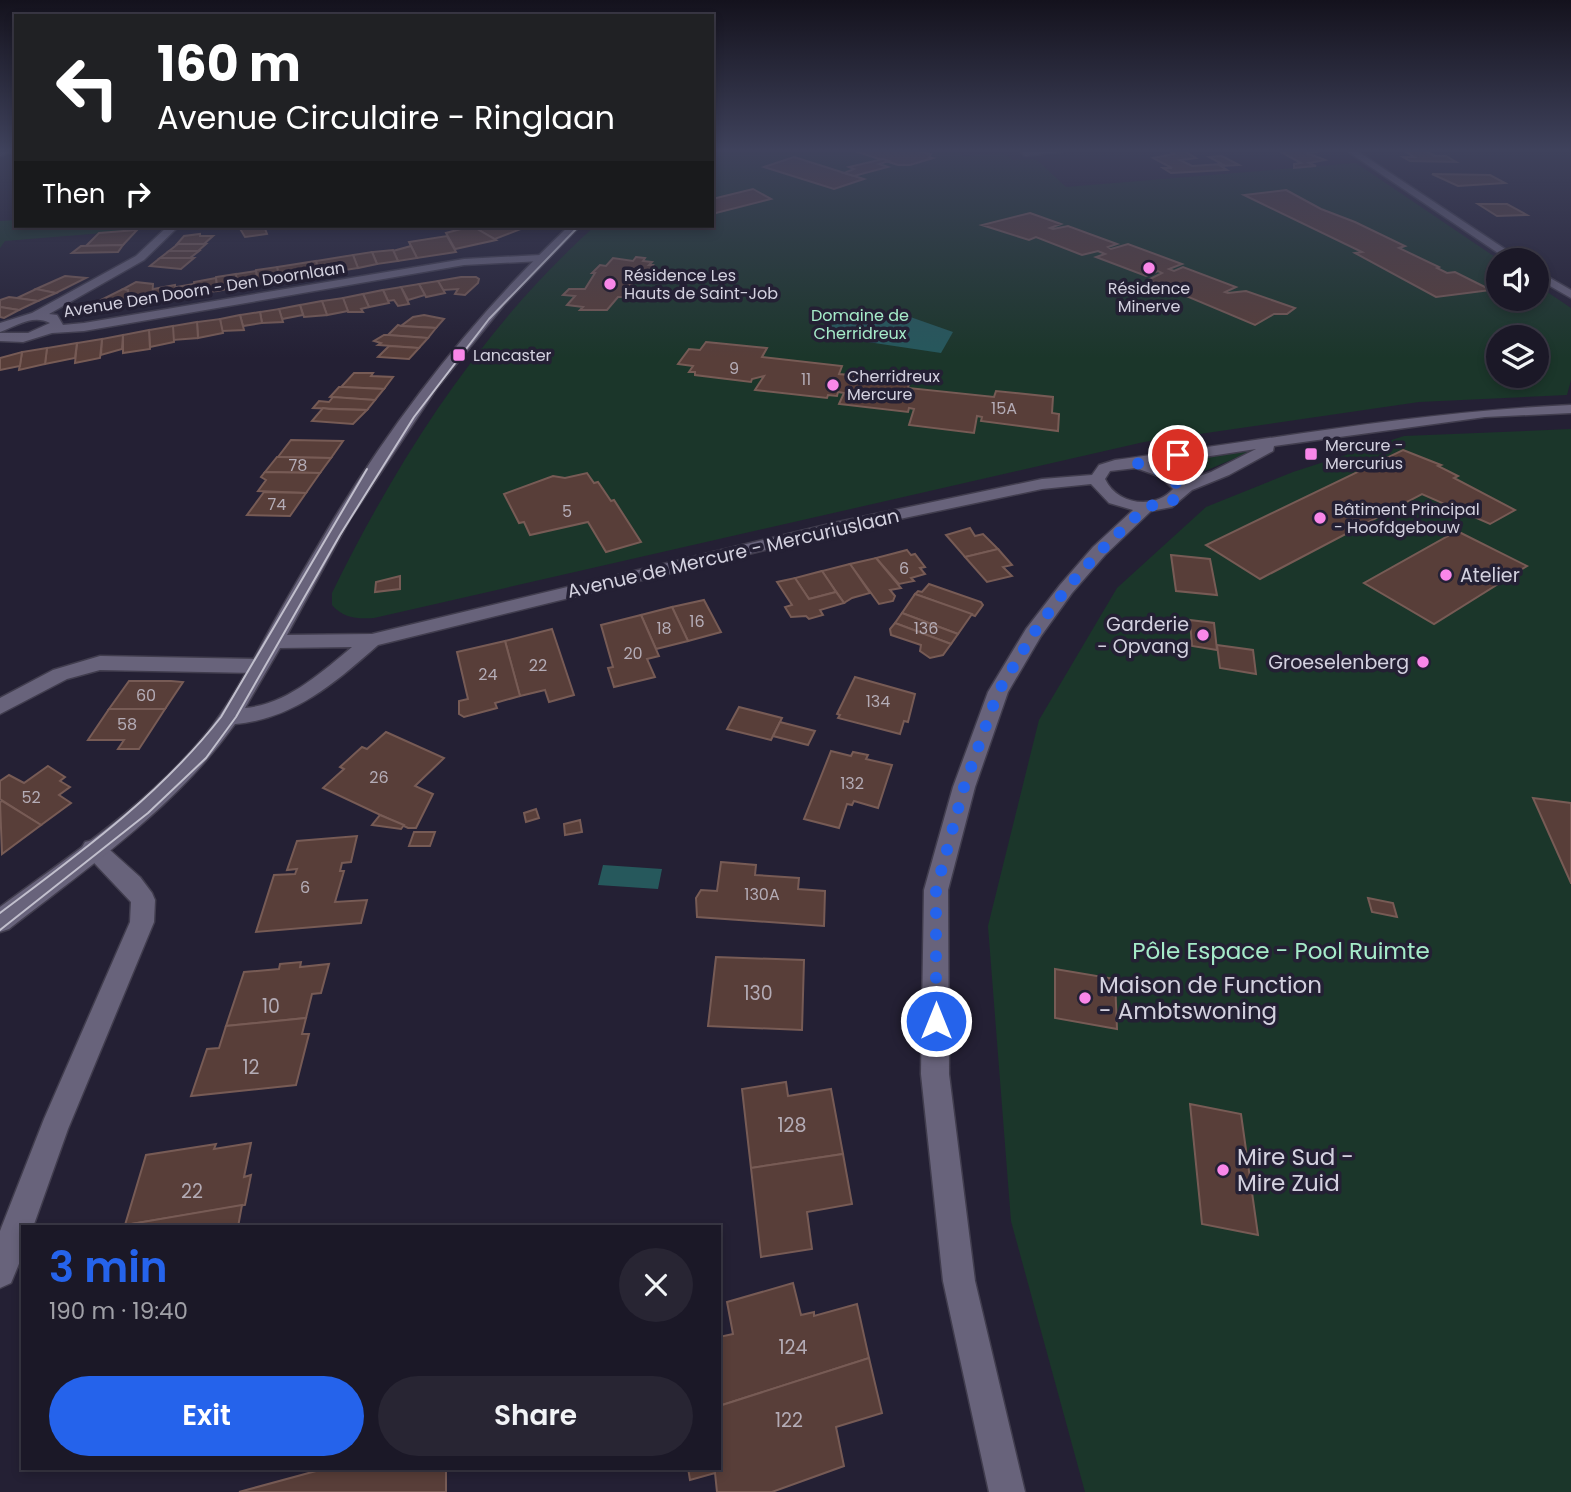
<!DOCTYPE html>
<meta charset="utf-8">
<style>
:root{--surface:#1b1827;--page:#282533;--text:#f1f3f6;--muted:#a0a0a7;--line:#393744;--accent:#2563eb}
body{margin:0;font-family:Poppins,sans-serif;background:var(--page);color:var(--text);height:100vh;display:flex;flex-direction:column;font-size:26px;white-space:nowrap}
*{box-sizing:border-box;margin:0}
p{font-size:23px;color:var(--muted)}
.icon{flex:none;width:38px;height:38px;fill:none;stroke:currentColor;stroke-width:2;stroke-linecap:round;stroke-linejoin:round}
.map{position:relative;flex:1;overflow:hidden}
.panel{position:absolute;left:21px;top:1225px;width:700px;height:245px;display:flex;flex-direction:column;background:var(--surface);border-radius:0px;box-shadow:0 4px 10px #0003,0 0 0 2px var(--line)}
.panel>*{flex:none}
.guide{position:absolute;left:14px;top:14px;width:700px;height:214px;border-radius:0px;box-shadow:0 4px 10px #0003,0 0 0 2px var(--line);background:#202124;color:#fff;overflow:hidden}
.controls{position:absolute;left:1486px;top:248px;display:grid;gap:14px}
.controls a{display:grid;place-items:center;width:63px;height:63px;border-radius:50%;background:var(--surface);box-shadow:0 4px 10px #0003,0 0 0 2px var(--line);font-size:35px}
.pin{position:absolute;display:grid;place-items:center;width:60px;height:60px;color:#fff;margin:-30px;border:4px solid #fff;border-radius:50%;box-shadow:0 2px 7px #0007}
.me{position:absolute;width:77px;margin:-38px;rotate:0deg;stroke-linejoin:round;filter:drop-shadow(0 0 5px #0008)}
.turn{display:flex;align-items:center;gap:24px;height:147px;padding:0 28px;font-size:32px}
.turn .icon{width:91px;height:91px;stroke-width:2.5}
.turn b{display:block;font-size:49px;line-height:60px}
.then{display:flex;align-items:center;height:66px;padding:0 28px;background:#0003;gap:14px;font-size:26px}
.round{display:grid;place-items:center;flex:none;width:74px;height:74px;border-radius:37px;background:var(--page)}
.summary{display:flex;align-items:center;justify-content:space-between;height:119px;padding:0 28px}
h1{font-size:42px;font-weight:600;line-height:52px;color:var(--accent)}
.cta{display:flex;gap:14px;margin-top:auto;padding:14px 28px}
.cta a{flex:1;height:80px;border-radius:42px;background:var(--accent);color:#fff;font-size:28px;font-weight:600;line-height:80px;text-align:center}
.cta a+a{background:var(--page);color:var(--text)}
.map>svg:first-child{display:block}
.green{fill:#1b362a;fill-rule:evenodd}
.water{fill:#26585c}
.building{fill:#583e39;stroke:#775b55;stroke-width:2}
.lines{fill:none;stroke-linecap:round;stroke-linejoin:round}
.street-casing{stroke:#413d4e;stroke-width:3}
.secondary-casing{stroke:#413d4e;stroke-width:3}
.street{fill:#68637b;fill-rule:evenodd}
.secondary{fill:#68637b;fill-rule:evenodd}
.tram{stroke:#c1bfcd;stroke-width:2}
.route{stroke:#2563eb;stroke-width:12;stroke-dasharray:0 21.6}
.poi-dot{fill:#f987e9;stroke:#242034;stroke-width:2.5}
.labels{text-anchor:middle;stroke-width:7;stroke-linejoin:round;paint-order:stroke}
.far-poi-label{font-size:16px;fill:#d3d1df;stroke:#242034;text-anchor:start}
.far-street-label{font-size:16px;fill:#d3d1df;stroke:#242034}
.far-park-label{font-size:16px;fill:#a5ebc9;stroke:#242034}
.number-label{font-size:16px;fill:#b4acb6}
.street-label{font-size:19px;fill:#d3d1df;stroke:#242034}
.poi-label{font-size:19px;fill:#d3d1df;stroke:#242034;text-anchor:end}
.near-number-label{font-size:19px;fill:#b4acb6}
.near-park-label{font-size:23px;fill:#a5ebc9;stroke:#242034}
.near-poi-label{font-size:23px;fill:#d3d1df;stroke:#242034;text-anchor:start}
</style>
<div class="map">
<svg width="1571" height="1492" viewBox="0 0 1571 1492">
<rect width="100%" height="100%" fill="#242034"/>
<g class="green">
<path d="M712 149H954L963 156 1003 153 1013 160 1036 159 1066 187 1356 163 1501 261H1498V299H1536L1537 285 1571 308V380L1567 395 1419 402 1144 442 374 618C357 619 343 618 332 605V593C398 458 483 326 595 226H712ZM1498 338H1536V376H1498Z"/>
<path d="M16 220V226H154L153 229 5 241 0 248V221Z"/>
<path d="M1571 429V1492H1085L1011 1221 988 926 1039 720 1117 588 1206 507 1293 472 1404 436Z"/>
<path d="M1247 449 1250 452 1205 471 1187 458Z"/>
</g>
<g class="water">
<path d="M899 313 953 332 941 353 861 341 828 326 872 314Z"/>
<path d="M603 865 662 869 658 889 598 885Z"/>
</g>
<g class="building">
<path d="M848 149H907L931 154 929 157 933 158 910 165H898Z"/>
<path d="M1167 149H1181L1196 158 1180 160 1192 166 1222 164 1209 157 1222 156 1239 165 1221 166 1227 170 1171 173 1163 168H1172L1153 158 1174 154Z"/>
<path d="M1294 149H1310L1316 152 1307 153 1325 160 1309 163 1316 166 1294 168V164L1301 163 1281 152 1296 150Z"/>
<path d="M1403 150H1424L1435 156H1446L1456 162 1410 161 1403 157H1414Z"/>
<path d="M794 157 854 176 864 179 834 189 764 167Z"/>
<path d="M883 159 889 161 879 164 888 167 854 176 844 173 854 169 849 167Z"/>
<path d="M1432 174 1490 175 1505 183 1458 186Z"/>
<path d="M753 189 771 199 712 214V199Z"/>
<path d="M1286 190 1321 209 1355 222 1405 246 1399 248 1439 267 1437 268 1447 273 1455 272 1491 290 1436 297 1355 253 1362 252 1244 195Z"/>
<path d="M1478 204H1507L1527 215 1497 216Z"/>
<path d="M1030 213 1061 224 1050 228 1053 229 1068 226 1117 244 1108 247 1111 249 1128 244 1182 264 1169 269 1174 271 1183 267 1236 287 1225 292 1228 293 1246 291 1295 308 1287 314H1274L1255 325 1148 280 1162 273 1158 271 1146 276 1096 257 1105 254 1098 251 1082 255 1036 237 1029 240 982 225Z"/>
<path d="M264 226 267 234 245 237 239 227Z"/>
<path d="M472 226H522L526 227 495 239Z"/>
<path d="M472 226 496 240 455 249 446 233Z"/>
<path d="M137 230 123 245 86 246 99 233Z"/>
<path d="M200 234V236H213L204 244H177L184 236Z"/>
<path d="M447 236 456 252 417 258 409 242Z"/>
<path d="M178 244H206L198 251H169Z"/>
<path d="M123 245 118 252 72 253 81 246Z"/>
<path d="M411 246 417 258 398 261 393 251Z"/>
<path d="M393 250 398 261 377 264 372 252Z"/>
<path d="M169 251H199L190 258H160Z"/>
<path d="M372 252 377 264 358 268 353 255Z"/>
<path d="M353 255 358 268 319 274 316 261Z"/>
<path d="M636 257 645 258 643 261 652 262 649 265H653L647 274 643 273 636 282 629 284H632L629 287 635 288 627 297H618L607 310H580L583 307 567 305 575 296 563 295 569 289H585L595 273H592L600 265 606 266 613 258 633 261Z"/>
<path d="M160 258H194L181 269 150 266Z"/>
<path d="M316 261 319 274 280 280 277 267Z"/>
<path d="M277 267 280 280 258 284 256 270Z"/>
<path d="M256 271 258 284 237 287 236 274Z"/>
<path d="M236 274 237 287 217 291 216 277Z"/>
<path d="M65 276 86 278 56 293 36 289Z"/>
<path d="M461 277H476L479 279 478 283 465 295 455 294 458 289 443 290 438 281Z"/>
<path d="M216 278 217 291 195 294 194 282Z"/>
<path d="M438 281 445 293 426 297 419 284Z"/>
<path d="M136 282 153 284 152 301 126 305 128 290 123 289Z"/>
<path d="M194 284 195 294 176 297V287Z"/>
<path d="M419 284 425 295 408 300 401 287Z"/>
<path d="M175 285 176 297 152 301 153 289Z"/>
<path d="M401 287 409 304 398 306 394 300 388 301 383 290Z"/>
<path d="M36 289 56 293 38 301 17 298Z"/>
<path d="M123 289 128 290 126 305 103 309 104 305 95 303Z"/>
<path d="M383 290 389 303 369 307 363 294Z"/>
<path d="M363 294 369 307 361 309 363 312H348L343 298Z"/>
<path d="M9 297 17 298 38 301 19 310 0 307V300Z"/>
<path d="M343 298 348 311 327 315 322 301Z"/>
<path d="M322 301 327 315 304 317 300 305Z"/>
<path d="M300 305 303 315 282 319 279 309Z"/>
<path d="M0 307 19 310 4 318 0 317Z"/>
<path d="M279 309 283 322 262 323 260 312Z"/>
<path d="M260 312 262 323 243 326 240 315Z"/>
<path d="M240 315 244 330 222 331 220 319Z"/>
<path d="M424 315 444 319 436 328 401 326 413 317Z"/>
<path d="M220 319 223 333 198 338 197 322Z"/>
<path d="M197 322 198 338 173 340V326Z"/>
<path d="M398 325 401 326 436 328 428 338 388 335Z"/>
<path d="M173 326 174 342 150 347 149 330Z"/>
<path d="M149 330 150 349 123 353V335Z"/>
<path d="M123 335 122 349 101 355 102 339Z"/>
<path d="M384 335H388L428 338 419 348 378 345 381 343 374 341Z"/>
<path d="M102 339 100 358 75 363 77 343Z"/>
<path d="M706 342 767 348 762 357 842 366 839 374 910 380 908 388 994 397 996 391 1053 397 1052 413 1059 414 1058 431 981 421 982 417 977 416 974 433 909 425 914 409 909 408 908 412 839 404 844 393 838 392 837 396 828 395 827 398 755 390 764 376 752 379 751 382 695 375V372H689L693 366 678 364 689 349 700 350Z"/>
<path d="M77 343 75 358 45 364 47 348Z"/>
<path d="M389 346 419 348 409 359 378 357Z"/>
<path d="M47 348 45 364 19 370 22 352Z"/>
<path d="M22 352 20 366 0 370V358Z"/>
<path d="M354 373H373L371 376 393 377 384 389 341 387Z"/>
<path d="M339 387H343L384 389 375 400 330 397Z"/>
<path d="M333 397 375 400 367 410 313 408 319 401 329 402Z"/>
<path d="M323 408 329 409 367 410 353 424 312 421Z"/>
<path d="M291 440 343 441 331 458 278 457Z"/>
<path d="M1403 450 1441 465 1438 466 1458 476 1454 478 1515 510 1490 524 1422 494 1260 579 1206 545Z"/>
<path d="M277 457H278L331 458 320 473 265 472Z"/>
<path d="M265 472 320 473 306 493 258 491 266 480 261 477Z"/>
<path d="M587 473 594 483 598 482 611 501 614 500 641 542 606 552 588 522 530 535 524 522 519 523 504 494 553 476 565 478Z"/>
<path d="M264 492 306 493 290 516 247 515Z"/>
<path d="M970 528 975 536 983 534 998 549 965 557 946 535Z"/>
<path d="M1457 531 1527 566 1434 624 1364 583Z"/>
<path d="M998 549 1012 565 1003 567 1012 576 987 582 965 557Z"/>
<path d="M907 550 911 555 915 554 925 567 920 568 925 574 911 578 914 581 899 584 876 558Z"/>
<path d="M1171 555 1210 559 1217 595 1176 591Z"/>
<path d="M876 558 901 588 890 590 895 596 893 601 879 604 850 564Z"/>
<path d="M850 564 870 593 852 598 844 603 822 571Z"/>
<path d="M822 571 836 592 809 599 795 578Z"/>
<path d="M400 576V589L375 592 376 582Z"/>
<path d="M795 578 809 599 836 592 844 603 820 610 823 615 809 619 806 616 791 617 785 607 792 605 777 582Z"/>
<path d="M929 584 981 602 983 605 975 616 915 594 918 591 922 592Z"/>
<path d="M915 594 972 614 958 634 902 613Z"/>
<path d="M704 600 721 632 688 641 672 607Z"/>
<path d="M672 607 688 641 656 649 641 615Z"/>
<path d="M902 613 958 634 951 644 895 623Z"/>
<path d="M641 615 659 656 647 659 655 677 614 687 608 668 613 667 601 625Z"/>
<path d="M1190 620 1214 623 1217 650 1192 646Z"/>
<path d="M895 623 951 644 943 655 930 658 920 651 921 645 891 635 890 629Z"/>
<path d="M552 629 574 695 549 702 545 690 520 696 505 641Z"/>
<path d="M505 641 520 696 495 703 497 708 464 717 459 714V701L468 699 457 652Z"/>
<path d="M1217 645 1253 650 1256 674 1220 668Z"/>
<path d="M855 677 915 694 908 722 904 721 900 734 838 718 840 715 837 714Z"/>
<path d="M129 681H171L183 682 165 709H109Z"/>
<path d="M739 707 782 718 771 740 727 729Z"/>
<path d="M109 709H165L139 749H118L124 740H88Z"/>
<path d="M780 722 815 731 808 745 773 736Z"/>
<path d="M386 732 444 758 415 786 433 794 416 828H408L323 788 344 769 340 767 362 747 367 749Z"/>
<path d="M831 751 851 756 853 752 868 755 866 759 892 765 878 808 854 801 852 805 847 804 839 828 804 819Z"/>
<path d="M48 766 65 777 60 781 70 787 59 795 71 803 41 825 0 799V781L9 775 24 783Z"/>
<path d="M1533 798 1571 803V884V883Z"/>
<path d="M2 801 41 825 2 854 0 802Z"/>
<path d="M536 809 539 818 526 822 524 813Z"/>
<path d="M380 815 404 825 401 829 372 825Z"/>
<path d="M580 820 582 832 565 835 564 824Z"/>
<path d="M414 832H435L430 846H409Z"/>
<path d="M357 836 351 862 342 863 340 871H344L335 902 367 900 361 923 256 932 274 875 295 874 297 869 287 870 297 841Z"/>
<path d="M721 862 756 865 755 875 799 878 798 889 825 891 824 926 697 917 696 898 701 890 717 891Z"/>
<path d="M1368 898 1393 903 1397 917 1372 912Z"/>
<path d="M716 957 804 960 802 1030 708 1026Z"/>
<path d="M301 962 300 967 329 964 321 993 312 994 306 1018 226 1026 244 972 279 969 280 964Z"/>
<path d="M1055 969 1115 979 1117 1029 1055 1018Z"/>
<path d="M306 1018 302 1034H309L296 1085 191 1096 207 1049 219 1048 226 1026Z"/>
<path d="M786 1082 788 1096 831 1089 843 1154 751 1168 742 1089Z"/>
<path d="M1190 1104 1241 1114 1258 1235 1202 1224Z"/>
<path d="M251 1143 244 1177 251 1175 245 1205 125 1225 146 1155 216 1144 214 1149Z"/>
<path d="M843 1154 852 1204 807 1212 812 1249 761 1257 751 1168Z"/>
<path d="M242 1205 238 1227H125V1225Z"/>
<path d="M793 1283 801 1315 814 1312V1316L857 1304 869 1358 719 1406V1337L733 1334 727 1302Z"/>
<path d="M869 1358 882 1413 836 1427 844 1466 772 1492H717L715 1473 690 1480 688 1468H719V1406Z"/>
<path d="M327 1468H446V1492H239Z"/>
</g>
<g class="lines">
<g class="street-casing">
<g id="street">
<path d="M1018 149H1083L1025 156Z"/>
<path d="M168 226H179L144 260 49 314 57 315 63 325 84 323 464 259 541 255 546 258 541 261 464 265 84 331 52 333 23 342 0 341V333H28L50 323C33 314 16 326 0 332V323L32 313 136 256Z"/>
<path d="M100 656 258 659 265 661 268 666 265 671 258 673 100 670 67 679 0 714V698L53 670Z"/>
<path d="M93 840 101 842 140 877 152 893 155 900 154 922 68 1129 33 1227H23V1254L11 1283 0 1288V1231L44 1119 130 922 131 902 81 849 85 842Z"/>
</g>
</g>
<g class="secondary-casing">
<g id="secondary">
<path d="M14 149 13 151 0 156V150Z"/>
<path d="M1344 149H1354L1523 261H1510Z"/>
<path d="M569 226H580L504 305 437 388 350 519 287 635 372 634 838 522 1042 479 1092 475 1099 465 1115 460C1267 440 1417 412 1571 405V413L1485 417 1274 446 1273 451 1229 475 1192 490 1172 507 1151 511 1105 555 1072 593 1041 636 1008 692 975 787 948 890 949 1074 975 1281 1025 1492H989L943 1281 921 1074 924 890 953 787 988 692 1026 629 1060 585 1093 547 1133 510 1109 503 1091 484 1042 489 838 532 378 645C336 682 294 719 235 724 175 808 90 866 9 929L0 932V907C72 854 149 804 206 734 229 705 247 671 264 640 285 601 309 561 332 522 398 413 477 313 569 226ZM1256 449 1211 472 1183 482 1172 471 1158 464ZM1136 468 1161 477 1173 489C1155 510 1117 505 1105 479L1110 471ZM352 647C322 672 286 705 245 708L280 648Z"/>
<path d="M1536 270 1571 290V298L1536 278Z"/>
</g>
</g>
<use href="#street" class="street"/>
<use href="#secondary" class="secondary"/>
<g class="tram">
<path d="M0 913C80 853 159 796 221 717L367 469"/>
<path d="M0 930 148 813 206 758 236 717 340 535 414 417 489 319 579 226"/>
</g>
</g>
<linearGradient id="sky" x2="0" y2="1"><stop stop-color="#14121d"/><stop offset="0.42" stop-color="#3f425c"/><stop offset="1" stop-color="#3f425c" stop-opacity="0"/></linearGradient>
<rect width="1571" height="358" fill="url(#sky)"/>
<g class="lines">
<path class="route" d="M936 1021V890L964 787 998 692 1033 634 1066 589 1100 551 1146 507 1173 500 1181 489C1170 473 1155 467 1136 463L1178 455"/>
</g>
<g class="poi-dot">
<circle cx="1149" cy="268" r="7"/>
<circle cx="610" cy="284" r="7"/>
<rect x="452" y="348" width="14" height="14" rx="3.5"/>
<circle cx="833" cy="385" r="7"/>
<rect x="1304" y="447" width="14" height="14" rx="3.5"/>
<circle cx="1320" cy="518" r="7"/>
<circle cx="1446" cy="575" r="7"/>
<circle cx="1203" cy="635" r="7"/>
<circle cx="1423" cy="662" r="7"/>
<circle cx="1085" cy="998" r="7"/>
<circle cx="1223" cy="1170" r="7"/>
</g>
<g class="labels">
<g class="far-poi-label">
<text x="624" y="281">Résidence Les<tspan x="624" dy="18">Hauts de Saint-Job</tspan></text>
<text x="1149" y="294" text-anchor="middle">Résidence<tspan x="1149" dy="18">Minerve</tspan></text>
<text x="473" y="361">Lancaster</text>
<text x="847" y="382">Cherridreux<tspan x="847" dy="18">Mercure</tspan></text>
<text x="1325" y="451">Mercure -<tspan x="1325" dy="18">Mercurius</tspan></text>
<text x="1334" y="515">Bâtiment Principal<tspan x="1334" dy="18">- Hoofdgebouw</tspan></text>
</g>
<g class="far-street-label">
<text transform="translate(204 289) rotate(-9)" y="6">Avenue Den Doorn - Den Doornlaan</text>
</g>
<g class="far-park-label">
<text x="860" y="321">Domaine de<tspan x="860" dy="18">Cherridreux</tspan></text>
</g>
<g class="number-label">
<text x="734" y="374">9</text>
<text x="806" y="385">11</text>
<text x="1004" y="414">15A</text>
<text x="298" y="471">78</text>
<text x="277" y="510">74</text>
<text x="567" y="517">5</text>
<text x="904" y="574">6</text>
<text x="697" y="627">16</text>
<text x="664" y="634">18</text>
<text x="926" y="634">136</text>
<text x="633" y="659">20</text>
<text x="538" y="671">22</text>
<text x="488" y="680">24</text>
<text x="146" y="701">60</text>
<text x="878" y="707">134</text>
<text x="127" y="730">58</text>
<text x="379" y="783">26</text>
<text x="852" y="789">132</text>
<text x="31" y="803">52</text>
<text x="305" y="893">6</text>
<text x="762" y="900">130A</text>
</g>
<g class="street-label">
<text transform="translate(733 553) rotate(-13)" y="7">Avenue de Mercure - Mercuriuslaan</text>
</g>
<g class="poi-label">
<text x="1460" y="582" text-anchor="start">Atelier</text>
<text x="1189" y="631">Garderie<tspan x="1189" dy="22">- Opvang</tspan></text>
<text x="1409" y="669">Groeselenberg</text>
</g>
<g class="near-number-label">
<text x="758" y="1000">130</text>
<text x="271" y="1013">10</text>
<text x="251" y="1074">12</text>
<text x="792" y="1132">128</text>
<text x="192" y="1198">22</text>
<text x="793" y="1354">124</text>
<text x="789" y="1427">122</text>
</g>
<g class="near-park-label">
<text x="1281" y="959">Pôle Espace - Pool Ruimte</text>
</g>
<g class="near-poi-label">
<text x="1099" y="993">Maison de Function<tspan x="1099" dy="26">- Ambtswoning</tspan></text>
<text x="1237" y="1165">Mire Sud -<tspan x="1237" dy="26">Mire Zuid</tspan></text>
</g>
</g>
</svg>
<div class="controls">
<a><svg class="icon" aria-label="sound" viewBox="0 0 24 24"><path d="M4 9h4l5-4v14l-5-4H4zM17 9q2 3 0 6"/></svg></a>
<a><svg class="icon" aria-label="layers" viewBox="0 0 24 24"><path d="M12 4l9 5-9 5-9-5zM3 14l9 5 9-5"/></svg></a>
</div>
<div class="pin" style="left:1178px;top:455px;background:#d93025"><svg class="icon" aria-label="arrive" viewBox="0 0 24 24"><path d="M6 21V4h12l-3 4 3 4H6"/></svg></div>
<svg class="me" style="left:936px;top:1021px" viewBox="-20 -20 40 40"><circle r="17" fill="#2563eb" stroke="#fff" stroke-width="3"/><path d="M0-11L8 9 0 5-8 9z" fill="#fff"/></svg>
<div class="guide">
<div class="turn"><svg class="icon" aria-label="left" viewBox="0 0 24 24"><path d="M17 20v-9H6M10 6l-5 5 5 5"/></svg><div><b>160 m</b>Avenue Circulaire - Ringlaan</div></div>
<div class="then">Then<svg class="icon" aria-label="right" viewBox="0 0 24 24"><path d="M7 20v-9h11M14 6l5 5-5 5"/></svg></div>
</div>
<section class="panel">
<div class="summary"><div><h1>3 min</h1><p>190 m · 19:40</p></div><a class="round"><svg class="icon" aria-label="close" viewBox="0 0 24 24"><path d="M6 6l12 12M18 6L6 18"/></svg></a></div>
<div class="cta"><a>Exit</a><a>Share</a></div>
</section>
</div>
